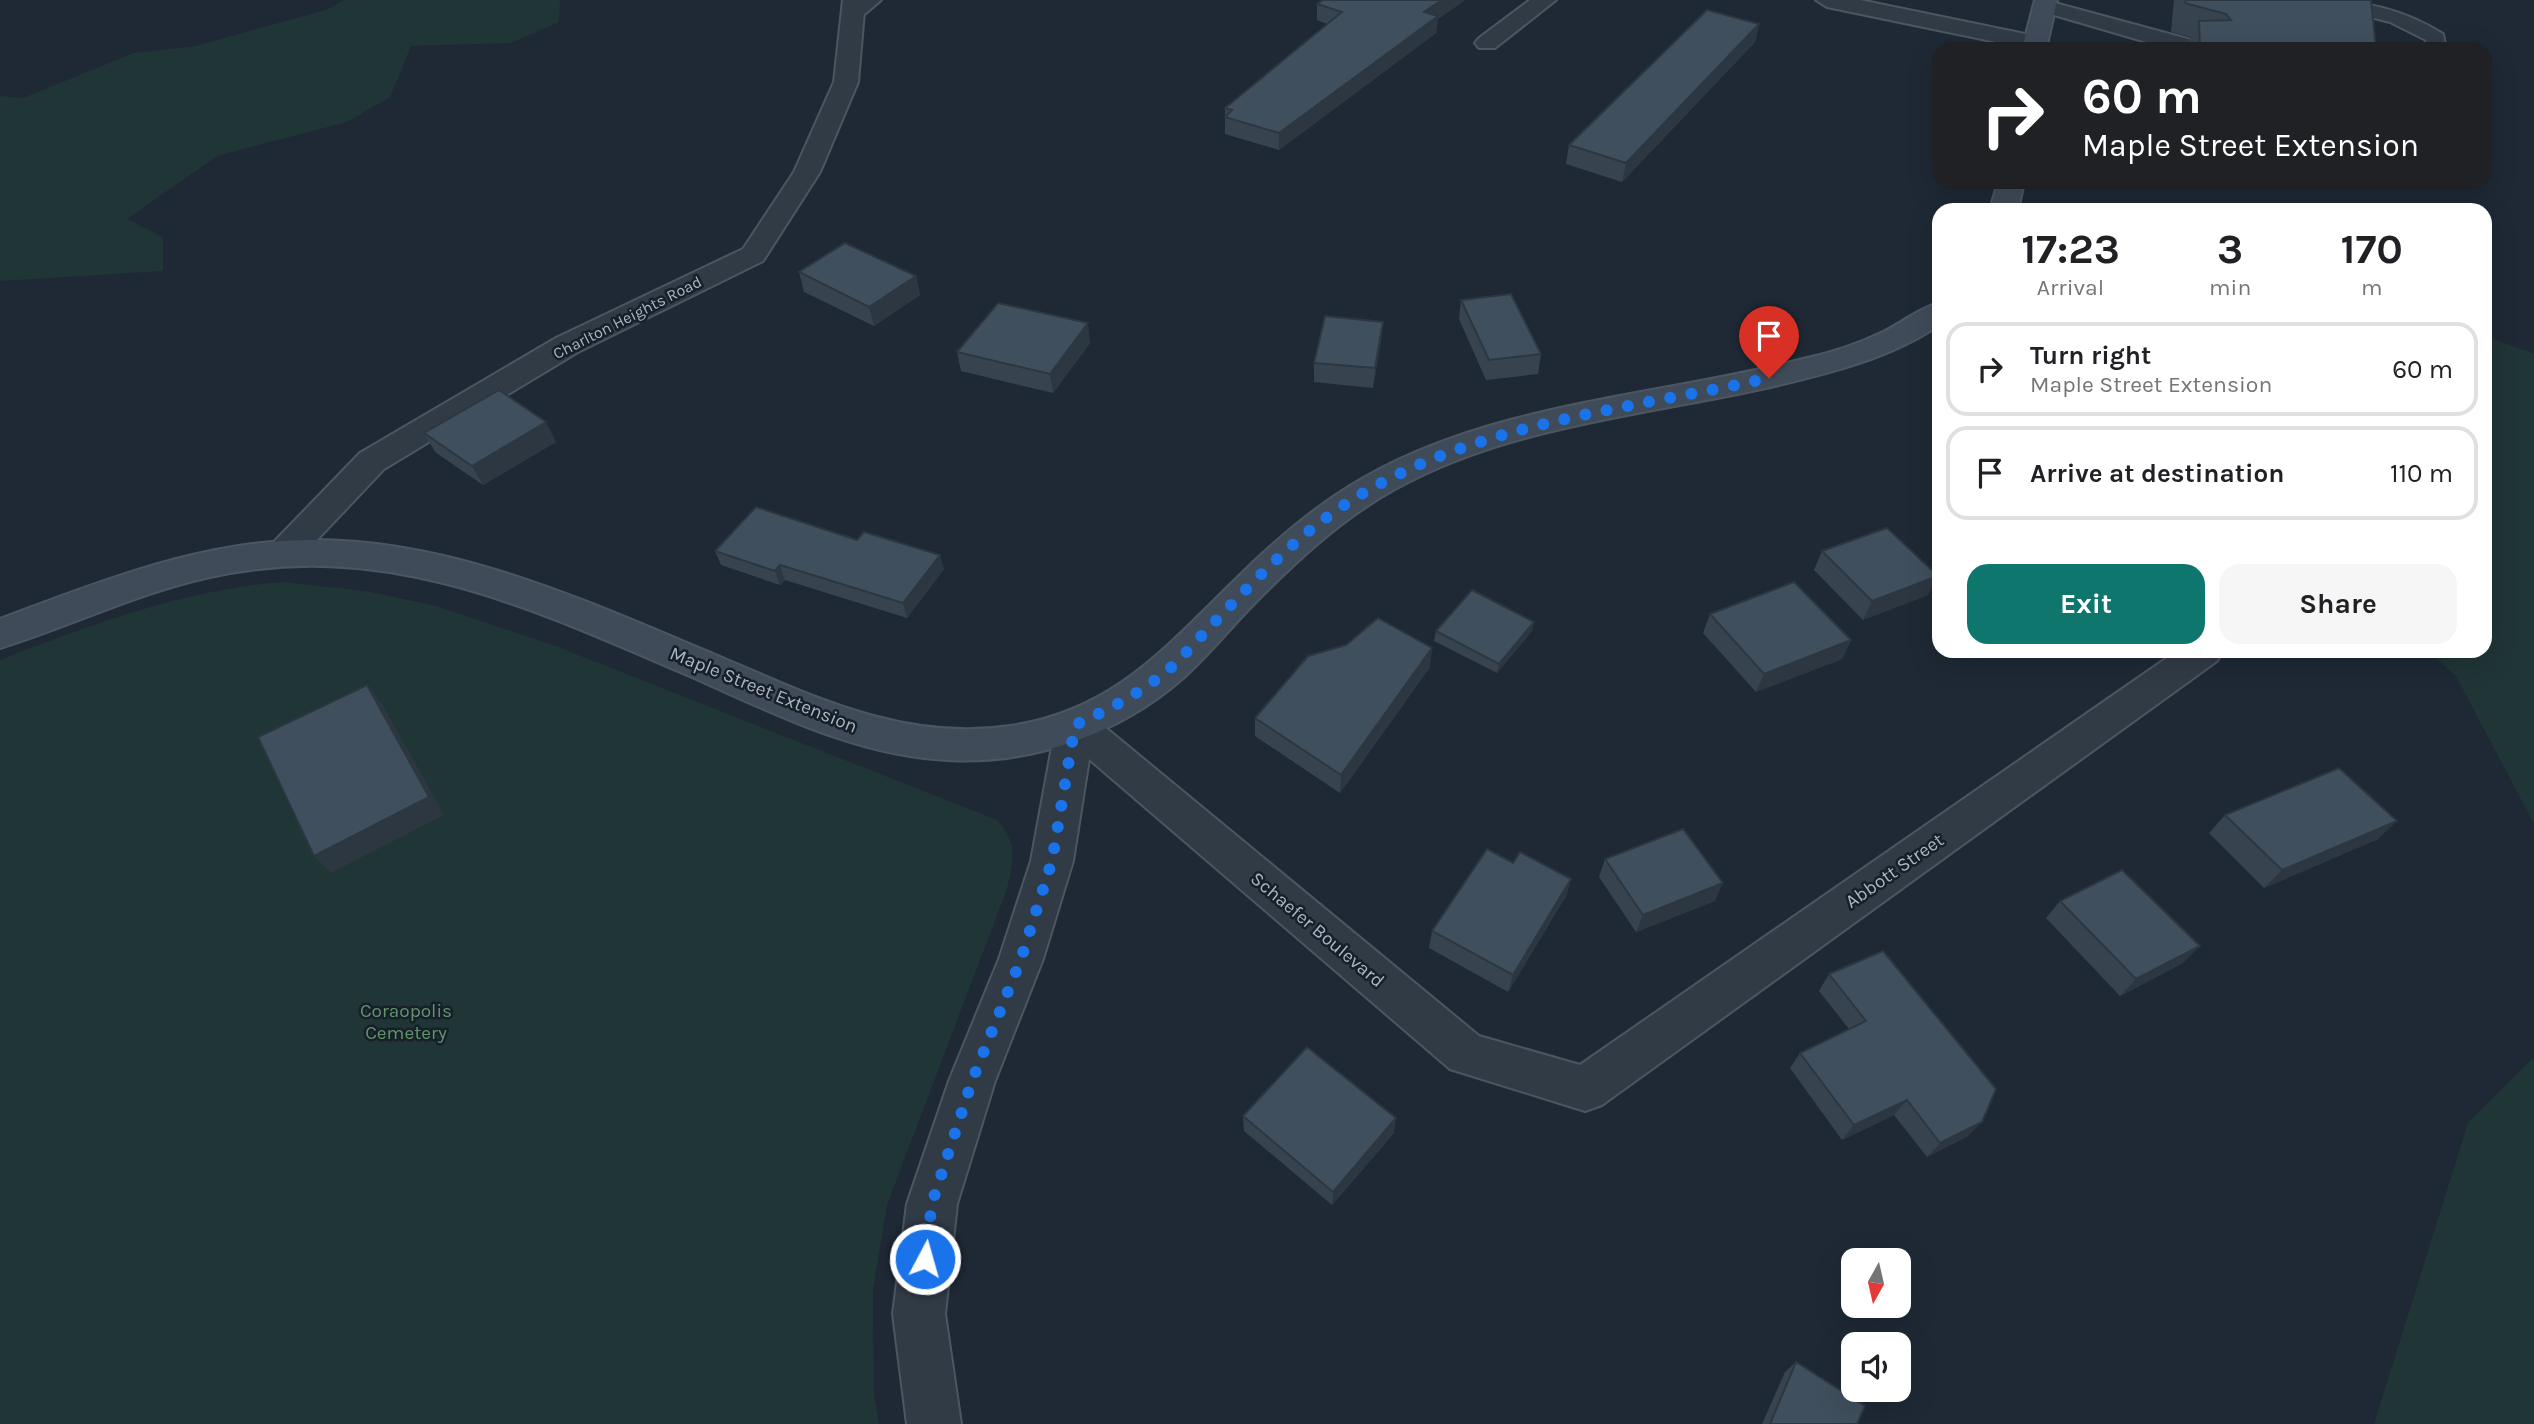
<!DOCTYPE html>
<style>
:root{--surface:#fff;--page:#f6f6f6;--text:#202124;--muted:#757577;--line:#e0e0e0;--accent:#0f766e}
body{margin:0;font-family:Karla,sans-serif;background:var(--page);color:var(--text);height:100vh;display:flex;flex-direction:column;font-size:26px;white-space:nowrap}
*{box-sizing:border-box;margin:0}
p{font-size:23px;color:var(--muted)}
.icon{flex:none;width:38px;height:38px;fill:none;stroke:currentColor;stroke-width:2;stroke-linecap:round;stroke-linejoin:round}
.map{position:relative;flex:1;overflow:hidden}
.sheet{position:absolute;left:1932px;top:203px;width:560px;height:455px;display:flex;flex-direction:column;background:var(--surface);border-radius:21px;box-shadow:0 7px 28px #0002}
.sheet>*{flex:none}
.banner{position:absolute;left:1932px;top:42px;width:560px;height:147px;border-radius:21px;box-shadow:0 7px 28px #0002;background:#202124;color:#fff;overflow:hidden}
.needle{width:46px;rotate:188deg}
.tools{position:absolute;left:1841px;top:1248px;display:grid;gap:14px}
.tools a{display:grid;place-items:center;width:70px;height:70px;border-radius:14px;background:var(--surface);box-shadow:0 7px 28px #0002;font-size:35px}
.pin{position:absolute;display:grid;place-items:center;width:60px;height:60px;color:#fff;margin:-72px -30px;border-radius:50% 50% 50% 0;rotate:-45deg;box-shadow:0 0 7px #0007}
.pin .icon{rotate:45deg}
.me{position:absolute;width:77px;margin:-38px;rotate:6deg;stroke-linejoin:round;filter:drop-shadow(0 0 5px #0008)}
.turn{display:flex;align-items:center;gap:24px;height:147px;padding:0 35px;font-size:32px}
.turn .icon{width:91px;height:91px;stroke-width:2.5}
.turn b{display:block;font-size:49px;line-height:60px}
.eta{display:flex;justify-content:space-evenly;align-items:center;height:119px;text-align:center}
.eta b{font-size:42px;font-weight:700;line-height:49px}
.action{display:flex;gap:14px;margin-top:auto;padding:14px 35px}
.action a{flex:1;height:80px;border-radius:21px;background:var(--accent);color:#fff;font-size:28px;font-weight:700;line-height:80px;text-align:center}
.action a+a{background:var(--page);color:var(--text)}
ul{padding:0;list-style:none}
li{display:flex;align-items:center;gap:21px;height:94px;margin:0 14px 10px;padding:0 21px;border:4px solid var(--line);border-radius:21px}
li div{flex:1}
li b{display:block;font-size:26px}
li em{font-style:normal}
.map>svg:first-child{display:block}
.green{fill:#203536}
.lines{fill:none;stroke-linecap:round;stroke-linejoin:round}
.lane-casing{stroke:#4c5661;stroke-width:4}
.street-casing{stroke:#4c5661;stroke-width:4}
.secondary-casing{stroke:#4c5661;stroke-width:4}
.lane{fill:#313b46;fill-rule:evenodd}
.street{fill:#313b46;fill-rule:evenodd}
.secondary{fill:#3f4b59;fill-rule:evenodd}
.wall{fill:#374450}
.shaded-wall{fill:#2d3741}
.building{fill:#404f5d;stroke:#2d3741;stroke-width:2}
.route{stroke:#1a73e8;stroke-width:12;stroke-dasharray:0 21.6}
.labels{text-anchor:middle;stroke-width:5;stroke-linejoin:round;paint-order:stroke}
.far-street-label{font-size:16px;fill:#aab6c3;stroke:#17202a}
.street-label{font-size:19px;fill:#aab6c3;stroke:#17202a}
.park-label{font-size:19px;fill:#62946a;stroke:#17202a}
</style>
<div class="map">
<svg width="2534" height="1424" viewBox="0 0 2534 1424">
<rect width="100%" height="100%" fill="#1e2935"/>
<g class="green">
<path d="M344 0H560L559 22 511 43 411 46 390 97 347 122 217 156 127 219 163 237V271L0 281V96L23 98 134 53 195 46 326 10Z"/>
<path d="M2485 336 2534 354V824L2456 676 2428 651H2485Z"/>
<path d="M282 582 366 591 436 606 553 645 997 820C1019 844 1013 860 1007 889L887 1205 873 1290 874 1395 879 1424H0V660C92 624 183 590 282 582Z"/>
<path d="M2534 1057V1424H2374L2468 1123Z"/>
</g>
<g class="lines">
<g class="lane-casing">
<g id="lane">
<path d="M859 0H881L860 18H846L843 14Z"/>
<path d="M2044 0 2210 45 2213 49 2160 46 2037 10 2034 6Z"/>
<path d="M2316 0C2362 0 2403 9 2443 34L2446 49H2426V40L2390 22 2319 4Z"/>
</g>
</g>
<g class="street-casing">
<g id="street">
<path d="M843 0H865L858 82 820 172 763 261 578 352 384 469 296 562 284 565 272 562 267 553 272 544 360 453 556 338 743 249 794 172 834 82Z"/>
<path d="M1530 0H1556L1495 48H1479L1475 43 1479 38Z"/>
<path d="M1816 0H1860L2035 36 2043 38 2047 43 2043 48 2030 49 1827 7Z"/>
<path d="M2177 651H2223L2217 661 1602 1105 1585 1111 1450 1069 1089 759 1073 861 1043 959 995 1081 957 1204 945 1314 961 1424H907L893 1314 907 1204 949 1081 999 959 1031 861 1056 725 1061 714 1075 710 1089 714 1479 1036 1580 1065Z"/>
</g>
</g>
<g class="secondary-casing">
<g id="secondary">
<path d="M2035 0H2057L2046 49H2022Z"/>
<path d="M1998 182H2024L2018 210H1990Z"/>
<path d="M1939 303V325C1889 359 1829 373 1771 387 1645 415 1509 426 1395 489 1339 520 1292 565 1248 610 1226 633 1206 658 1182 679 1119 734 1031 765 948 760 852 756 764 708 678 671 525 605 381 539 210 577 137 593 71 626 0 648V619C90 585 186 547 284 541 436 531 581 599 718 656 812 696 905 742 1010 726 1113 711 1165 648 1235 580 1275 540 1318 503 1367 476 1499 402 1659 396 1803 359 1831 353 1858 344 1883 332 1902 323 1919 308 1939 303Z"/>
</g>
</g>
<use href="#lane" class="lane"/>
<use href="#street" class="street"/>
<use href="#secondary" class="secondary"/>
</g>
<g class="wall">
<path d="M1323 0H1465L1438 19 1436 33 1279 150 1225 134V108L1327 24 1317 20V4Z"/>
<path d="M2174 0H2371L2200 49H2185L2191 37 2171 32Z"/>
<path d="M1759 24 1755 42 1622 182 1566 164 1569 145Z"/>
<path d="M799 272 916 276 920 295 874 326 804 292Z"/>
<path d="M1461 300 1541 354 1538 374 1486 380 1459 319Z"/>
<path d="M1383 322 1381 341 1373 388 1314 382V363Z"/>
<path d="M1090 343 1053 393 961 371 957 352Z"/>
<path d="M424 433 556 442 483 485 435 452Z"/>
<path d="M715 551 944 569 907 618 785 580 780 585 721 565Z"/>
<path d="M1822 551 1928 595 1863 620 1814 570Z"/>
<path d="M1710 614 1851 640 1842 659 1756 692 1703 633Z"/>
<path d="M1436 631H1532L1497 673 1434 641Z"/>
<path d="M1430 667 1340 793 1255 736V718Z"/>
<path d="M2225 815 2378 839 2264 888 2209 833Z"/>
<path d="M1605 859 1715 901 1636 932 1599 877Z"/>
<path d="M1513 863 1571 879 1566 896 1508 992 1429 948 1432 931Z"/>
<path d="M2060 901 2183 963 2120 996 2046 918Z"/>
<path d="M1829 974 1968 1136 1927 1157 1894 1115 1842 1140 1790 1068 1800 1053 1849 1029 1819 991Z"/>
<path d="M1243 1116 1394 1133 1332 1205 1244 1131Z"/>
<path d="M1796 1362 1857 1424H1762L1785 1372Z"/>
</g>
<g class="shaded-wall">
<path d="M1442 0H1465L1438 19 1436 33 1279 150V133L1424 12Z"/>
<path d="M1759 24 1755 42 1622 182 1626 163Z"/>
<path d="M916 276 920 295 874 326 869 307Z"/>
<path d="M1383 322 1381 341 1373 388 1375 368Z"/>
<path d="M1088 323 1090 343 1053 393 1050 374Z"/>
<path d="M546 422 556 442 483 485 472 466Z"/>
<path d="M940 555 944 569 907 618 903 603Z"/>
<path d="M780 565 785 580 780 585 775 571Z"/>
<path d="M1938 576 1928 595 1863 620 1872 601Z"/>
<path d="M1534 622 1532 631 1497 673 1499 664Z"/>
<path d="M1851 640 1842 659 1756 692 1764 674Z"/>
<path d="M1432 648 1430 667 1340 793 1341 775Z"/>
<path d="M367 685 382 704 444 815 331 873 314 856Z"/>
<path d="M2397 821 2378 839 2264 888 2282 870Z"/>
<path d="M1571 879 1566 896 1508 992 1513 975Z"/>
<path d="M1723 883 1715 901 1636 932 1643 915Z"/>
<path d="M2200 946 2183 963 2120 996 2136 979Z"/>
<path d="M1907 1100 1894 1115 1842 1140 1854 1125Z"/>
<path d="M1396 1118 1394 1133 1332 1205 1333 1192Z"/>
<path d="M1982 1122 1968 1136 1927 1157 1940 1143Z"/>
</g>
<g class="building">
<path d="M1323 0H1442L1424 12 1438 16 1279 133 1225 117 1232 110 1225 108 1342 12 1317 4Z"/>
<path d="M2186 0H2371L2376 49H2200L2199 21 2231 20 2226 14 2185 3Z"/>
<path d="M1707 10 1759 24 1626 163 1569 145Z"/>
<path d="M845 243 916 276 869 307 799 272Z"/>
<path d="M1511 294 1541 354 1489 360 1461 300Z"/>
<path d="M998 303 1088 323 1050 374 957 352Z"/>
<path d="M1325 316 1383 322 1375 368 1314 363Z"/>
<path d="M499 390 546 422 472 466 424 433Z"/>
<path d="M756 507 857 540 864 532 940 555 903 603 780 565 775 571 715 551Z"/>
<path d="M1887 528 1938 576 1872 601 1822 551Z"/>
<path d="M1794 582 1851 640 1764 674 1710 614Z"/>
<path d="M1472 590 1534 622 1499 664 1436 631Z"/>
<path d="M1378 618 1432 648 1341 775 1255 718 1308 656 1346 645Z"/>
<path d="M367 685 429 797 314 856 258 737Z"/>
<path d="M2339 768 2397 821 2282 870 2225 815Z"/>
<path d="M1683 829 1723 883 1643 915 1605 859Z"/>
<path d="M1487 849 1513 863 1520 852 1571 879 1513 975 1432 931Z"/>
<path d="M2122 870 2200 946 2136 979 2060 901Z"/>
<path d="M1883 951 1996 1089 1982 1122 1940 1143 1907 1100 1854 1125 1800 1053 1866 1021 1829 974Z"/>
<path d="M1307 1047 1396 1118 1333 1192 1243 1116Z"/>
<path d="M1796 1362 1865 1406 1857 1424H1770Z"/>
</g>
<g class="lines">
<path class="route" d="M925 1259 932 1203 972 1081 1021 959 1052 861 1075 725C1106 711 1135 696 1162 675 1180 661 1195 642 1211 626 1246 589 1282 551 1323 520 1451 424 1617 412 1769 378"/>
</g>
<g class="labels">
<g class="far-street-label">
<text transform="translate(627 317) rotate(-27)" y="6">Charlton Heights Road</text>
</g>
<g class="street-label">
<text transform="translate(764 689) rotate(22)" y="7">Maple Street Extension</text>
<text transform="translate(1894 870) rotate(-35)" y="7">Abbott Street</text>
<text transform="translate(1318 929) rotate(40)" y="7">Schaefer Boulevard</text>
</g>
<g class="park-label">
<text x="406" y="1017">Coraopolis<tspan x="406" dy="22">Cemetery</tspan></text>
</g>
</g>
</svg>
<div class="tools">
<a><svg class="needle" viewBox="-14 -14 28 28"><path d="M0-13l5 13h-10z" fill="#e53935"/><path d="M0 13l5-13h-10z" fill="#757577"/></svg></a>
<a><svg class="icon" aria-label="sound" viewBox="0 0 24 24"><path d="M4 9h4l5-4v14l-5-4H4zM17 9q2 3 0 6"/></svg></a>
</div>
<div class="pin" style="left:1769px;top:378px;background:#d93025"><svg class="icon" aria-label="arrive" viewBox="0 0 24 24"><path d="M6 21V4h12l-3 4 3 4H6"/></svg></div>
<svg class="me" style="left:925px;top:1259px" viewBox="-20 -20 40 40"><circle r="17" fill="#1a73e8" stroke="#fff" stroke-width="3"/><path d="M0-11L8 9 0 5-8 9z" fill="#fff"/></svg>
<div class="banner">
<div class="turn"><svg class="icon" aria-label="right" viewBox="0 0 24 24"><path d="M7 20v-9h11M14 6l5 5-5 5"/></svg><div><b>60 m</b>Maple Street Extension</div></div>
</div>
<section class="sheet">
<div class="eta">
<div><b>17:23</b><p>Arrival</p></div>
<div><b>3</b><p>min</p></div>
<div><b>170</b><p>m</p></div>
</div>
<ul>
<li><svg class="icon" aria-label="right" viewBox="0 0 24 24"><path d="M7 20v-9h11M14 6l5 5-5 5"/></svg><div><b>Turn right</b><p>Maple Street Extension</p></div><em>60 m</em></li>
<li><svg class="icon" aria-label="arrive" viewBox="0 0 24 24"><path d="M6 21V4h12l-3 4 3 4H6"/></svg><div><b>Arrive at destination</b></div><em>110 m</em></li>
</ul>
<div class="action"><a>Exit</a><a>Share</a></div>
</section>
</div>
